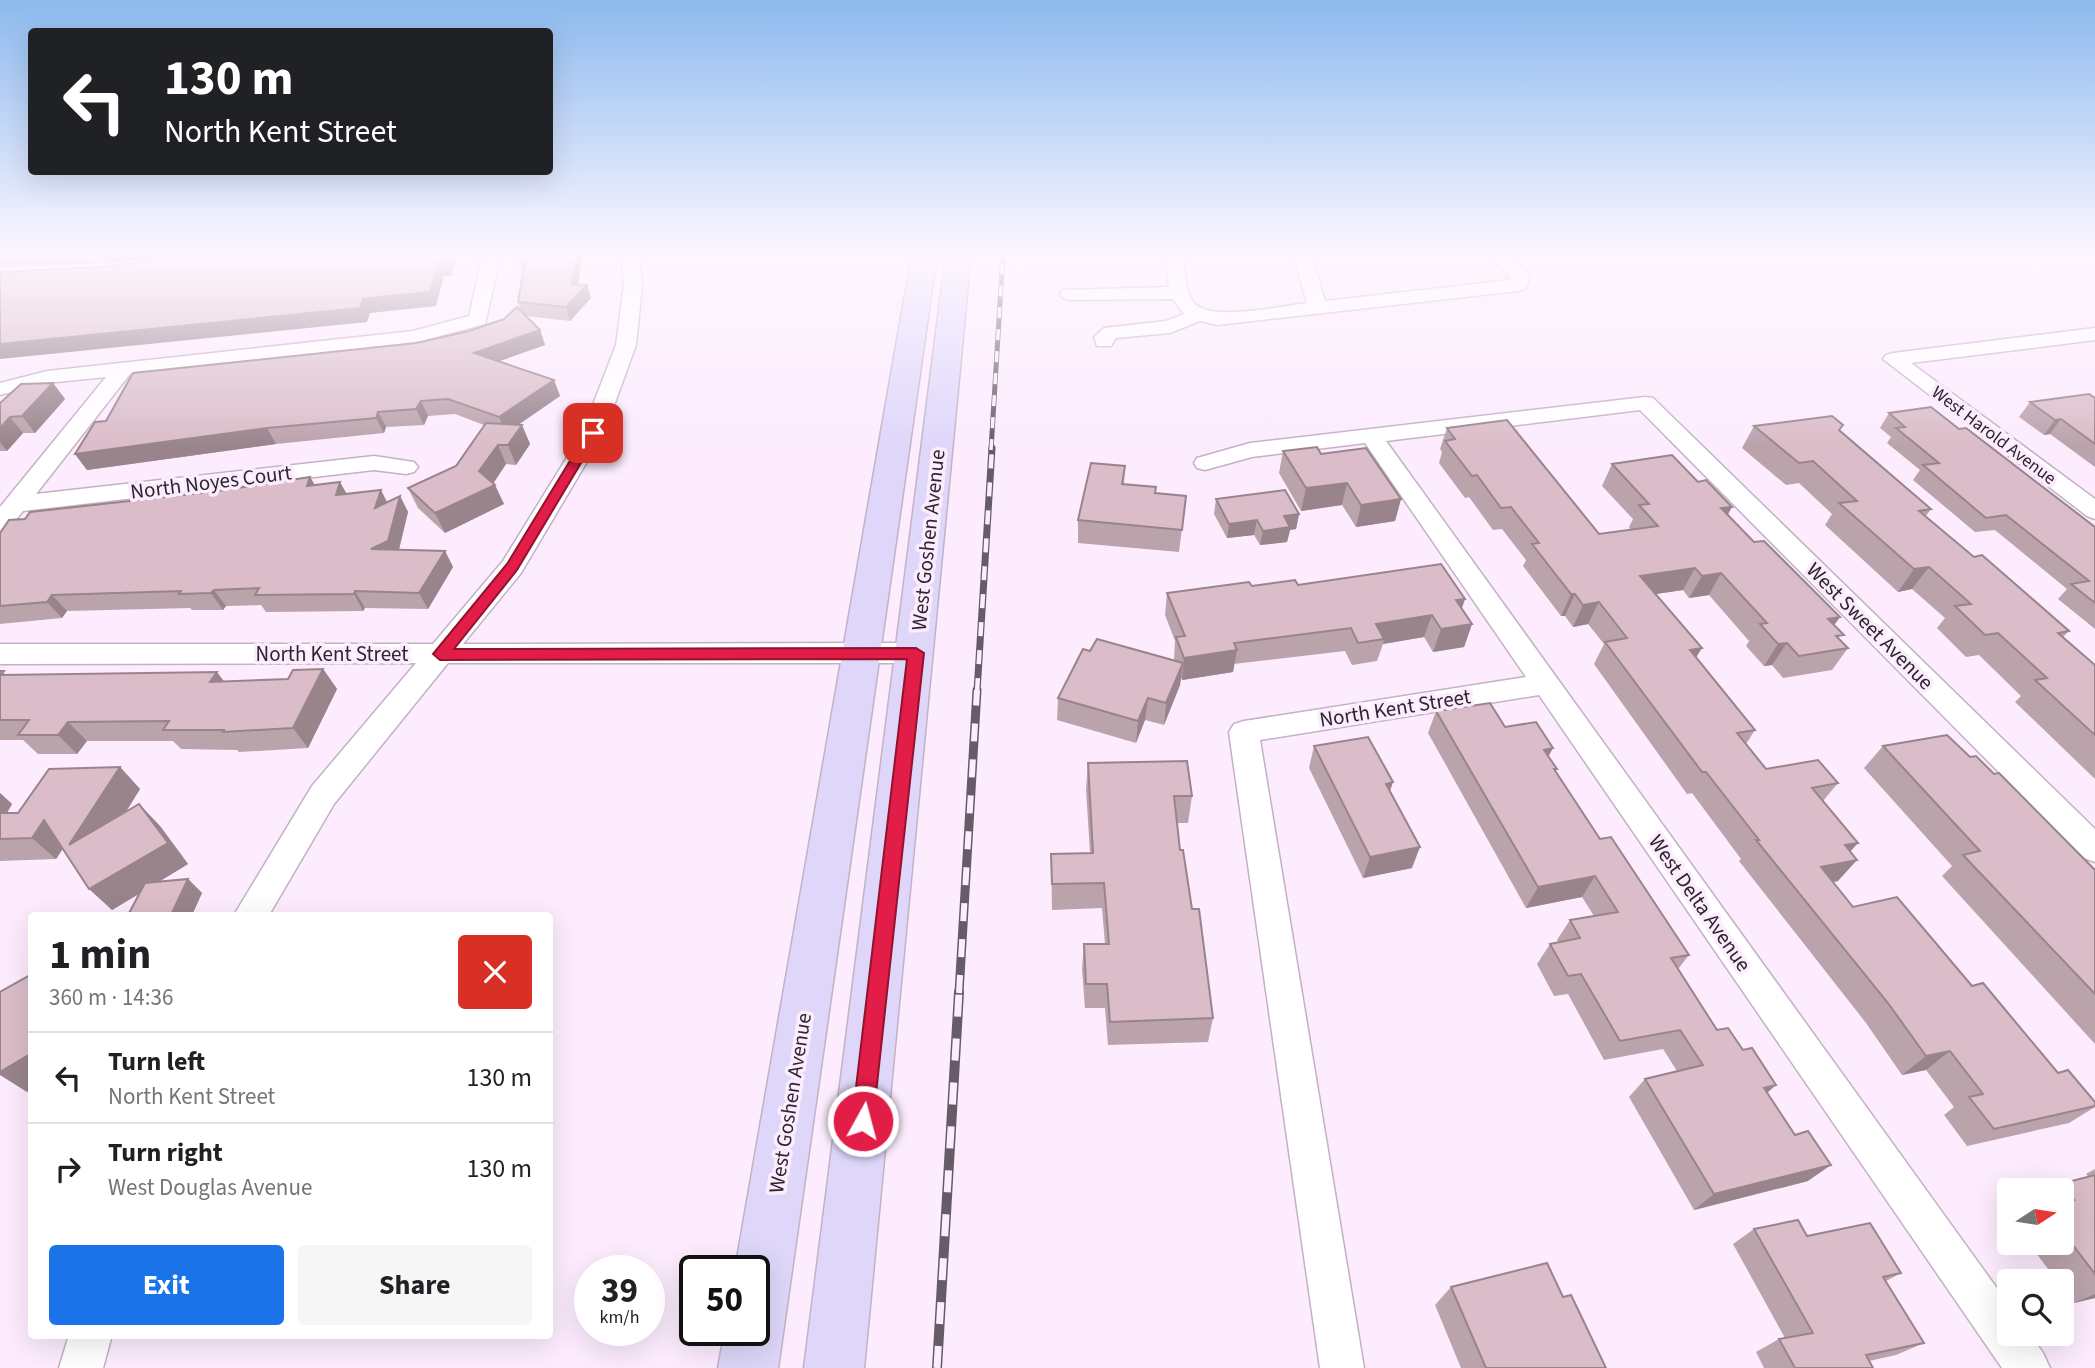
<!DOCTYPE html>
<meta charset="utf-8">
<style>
:root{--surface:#fff;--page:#f6f6f6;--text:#202124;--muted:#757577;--line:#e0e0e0;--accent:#1a73e8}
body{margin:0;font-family:"Source Sans 3",sans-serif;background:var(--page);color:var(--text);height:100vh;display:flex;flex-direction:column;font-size:26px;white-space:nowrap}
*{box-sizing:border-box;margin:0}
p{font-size:23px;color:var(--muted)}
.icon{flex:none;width:38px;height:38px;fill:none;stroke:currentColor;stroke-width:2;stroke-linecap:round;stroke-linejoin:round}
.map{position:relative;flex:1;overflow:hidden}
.drawer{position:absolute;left:28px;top:912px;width:525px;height:427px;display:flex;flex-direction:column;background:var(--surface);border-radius:7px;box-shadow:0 7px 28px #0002}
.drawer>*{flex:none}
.banner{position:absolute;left:28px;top:28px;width:525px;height:147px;border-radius:7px;box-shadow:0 7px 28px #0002;background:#202124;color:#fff;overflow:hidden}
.needle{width:46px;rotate:78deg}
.controls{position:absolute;left:1997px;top:1178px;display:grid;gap:14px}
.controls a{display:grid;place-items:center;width:77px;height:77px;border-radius:7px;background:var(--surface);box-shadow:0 7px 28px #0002;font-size:35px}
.speed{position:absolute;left:574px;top:1255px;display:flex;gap:14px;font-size:35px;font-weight:700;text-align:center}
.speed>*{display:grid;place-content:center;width:91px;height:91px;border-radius:50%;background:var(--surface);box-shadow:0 7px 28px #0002;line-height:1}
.speed small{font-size:18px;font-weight:400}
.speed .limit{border:4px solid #111;border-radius:10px;background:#fff;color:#111}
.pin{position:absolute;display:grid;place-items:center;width:60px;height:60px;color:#fff;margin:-30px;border-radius:14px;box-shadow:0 4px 10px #0006}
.me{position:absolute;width:77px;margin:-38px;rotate:7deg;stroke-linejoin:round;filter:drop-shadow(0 0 5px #0008)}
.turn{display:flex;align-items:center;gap:24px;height:147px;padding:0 21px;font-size:32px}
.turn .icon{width:91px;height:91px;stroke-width:2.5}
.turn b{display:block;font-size:49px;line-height:60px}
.round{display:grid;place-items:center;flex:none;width:74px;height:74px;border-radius:7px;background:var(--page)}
.overview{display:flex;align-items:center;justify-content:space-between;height:119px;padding:0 21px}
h1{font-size:42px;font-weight:700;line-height:52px}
.primary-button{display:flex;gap:14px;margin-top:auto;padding:14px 21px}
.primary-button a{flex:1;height:80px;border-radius:7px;background:var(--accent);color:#fff;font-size:28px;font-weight:700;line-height:80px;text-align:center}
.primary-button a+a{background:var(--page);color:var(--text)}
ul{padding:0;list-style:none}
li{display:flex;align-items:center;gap:21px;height:91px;padding:0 21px;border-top:2px solid var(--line)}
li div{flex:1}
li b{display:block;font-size:26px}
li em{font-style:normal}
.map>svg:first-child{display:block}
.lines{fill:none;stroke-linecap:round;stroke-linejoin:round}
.street-casing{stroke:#c3b1c6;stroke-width:3}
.secondary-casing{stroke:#c3b1c6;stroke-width:3}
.street{fill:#fff;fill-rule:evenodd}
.secondary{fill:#ded7fa;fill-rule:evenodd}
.rail-far3-casing{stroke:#665c67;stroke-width:5}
.rail-far2-casing{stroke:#665c67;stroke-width:7}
.rail-far1-casing{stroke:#665c67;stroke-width:9}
.rail-casing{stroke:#665c67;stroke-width:10}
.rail-far3{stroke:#fcecfe;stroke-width:3.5;stroke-dasharray:11;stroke-linecap:butt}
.rail-far2{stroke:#fcecfe;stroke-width:4.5;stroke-dasharray:14;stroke-linecap:butt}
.rail-far1{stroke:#fcecfe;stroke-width:6;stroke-dasharray:18;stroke-linecap:butt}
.rail{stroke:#fcecfe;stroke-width:7;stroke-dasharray:22;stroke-linecap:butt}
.wall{fill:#bba3ac}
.shaded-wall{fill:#99848c}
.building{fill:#dabdc8;stroke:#99848c;stroke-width:2}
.route{fill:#e11d48;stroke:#92132f;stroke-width:2}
.labels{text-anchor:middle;stroke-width:7;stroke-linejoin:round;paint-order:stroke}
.far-street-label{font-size:18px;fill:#2d262e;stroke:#fcecfe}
.street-label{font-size:21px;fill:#2d262e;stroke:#fcecfe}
</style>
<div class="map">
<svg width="2095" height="1368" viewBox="0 0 2095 1368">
<rect width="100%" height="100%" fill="#fcecfe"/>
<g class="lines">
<g class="street-casing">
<g id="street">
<path d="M483 254H501L485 324 414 343 130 374 36 494 374 456 414 462 418 467 414 472 406 474 374 470 23 511 9 528 0 531V507L106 377 47 383 0 395V383L47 371 413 331 469 316Z"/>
<path d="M621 254H639L642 285 636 345 604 433 521 573 463 644 916 643 926 646 930 653 926 660 916 663H448L334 804 269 915H234L312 786 416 663 0 664V644H433L503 561 582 433 616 345 624 285Z"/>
<path d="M1165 254H1183C1185 269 1185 291 1194 303 1210 322 1282 306 1307 303L1293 254H1311L1325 301 1510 280 1511 278 1490 254H1510L1530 277 1525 289 1518 291 1217 325 1200 321 1170 333 1116 338 1111 346H1097L1094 337 1104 328 1166 321 1184 314 1173 299 1070 300 1063 298 1060 294 1063 290 1169 287Z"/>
<path d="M2095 328V340L1911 363 2095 499V519L2087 516 1883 359 1886 355 1893 353Z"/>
<path d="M1645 397 1653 398 2095 829V862L2084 858 1640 410 1386 441 2009 1305V1334H2030L2043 1353 2050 1368H2002L1539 695 1260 740 1364 1368H1320L1229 732 1234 724 1244 721 1526 677 1365 443 1252 457 1205 470 1197 468 1194 463 1197 458 1250 443Z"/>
<path d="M69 1335H112L103 1368H59Z"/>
</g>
</g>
<g class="secondary-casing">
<g id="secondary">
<path d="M912 254H937L778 1368H718L725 1330H754V1270H735Z"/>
<path d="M946 254H971L864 1368H804Z"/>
</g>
</g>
<use href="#street" class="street"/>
<use href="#secondary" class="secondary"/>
<g class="rail-far3-casing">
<path id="rail-far3" d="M991 450 1003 254"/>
</g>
<g class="rail-far2-casing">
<path id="rail-far2" d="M977 692 992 448"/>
</g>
<g class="rail-far1-casing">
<path id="rail-far1" d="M959 993 977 690"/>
</g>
<g class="rail-casing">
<path id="rail" d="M937 1368 959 992"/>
</g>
<use href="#rail-far3" class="rail-far3"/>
<use href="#rail-far2" class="rail-far2"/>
<use href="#rail-far1" class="rail-far1"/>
<use href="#rail" class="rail"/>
</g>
<g class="wall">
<path d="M0 254H198L108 263 0 268Z"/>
<path d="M522 254H582L578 284 591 298 570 321 526 316 540 330 545 345 499 361 554 380 560 396 518 425H522L530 444 516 465 506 464 493 483 504 504 445 533 418 508 408 488 456 466 484 425 455 414 428 416 424 425 386 427 384 433 276 444 87 470 75 454 106 421 416 343 469 331 504 319 521 311 518 302 524 271 520 262Z"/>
<path d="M53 383 65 399 35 433H23L7 451H0V403Z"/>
<path d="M2095 398V467L2050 434 2044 435 2019 417 2030 402Z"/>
<path d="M1889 413 1959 429 2095 527V629L2058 599 2067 589 1995 530 1975 532 1913 480 1920 470 1887 443 1891 437 1880 428Z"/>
<path d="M1754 426 1839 431 1931 509 1926 516 1974 557 2069 631 2063 637 2095 665V779L2015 702 2021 696 1979 655 1966 657 1937 628 1945 618 1912 589 1898 592 1825 525 1832 514 1799 483 1786 485 1742 448Z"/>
<path d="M1447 428 1599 534 1631 530 1629 527 1633 519 1602 486 1612 464 1728 515 1754 542 1840 617 1834 625 1840 640 1848 648 1832 670 1783 678 1772 665 1764 666 1746 646 1749 641 1709 595 1689 598 1683 590 1656 594 1702 648 1696 657 1755 730 1746 744 1766 769 1838 783 1823 801 1850 851 1838 881 1833 882 1853 907 1972 986 2058 1073 2095 1102V1107L2069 1123 1967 1146 1944 1115 1954 1107 1926 1070 1902 1075 1866 1023 1739 861 1741 859 1692 793 1687 794 1594 664 1604 644 1588 624 1573 627 1565 616H1561L1523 566 1526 560 1502 529 1493 530 1469 497 1465 498 1439 463 1442 452 1440 449Z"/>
<path d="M1283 451 1321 454 1401 499 1395 521 1356 527 1342 505 1301 511 1279 473Z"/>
<path d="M1125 466 1124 484 1155 493 1186 496 1179 552 1078 543V520Z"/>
<path d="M310 477 315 485 346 494 387 502 400 496 408 512 399 550 445 551 453 567 428 609 365 608 363 611 266 612 261 605 226 606 223 610H192L190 608 67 611 62 618 0 624V533L25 519Z"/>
<path d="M1216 499 1299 514 1296 529 1290 530 1287 542 1260 545 1254 535 1227 538 1214 514Z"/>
<path d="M1298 585 1465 599 1462 608 1472 624 1464 647 1433 652 1424 637 1383 644 1377 661 1352 665 1345 651 1234 664 1233 672 1182 680 1181 678 1180 685 1164 725 1145 720 1136 743 1057 720 1058 698 1174 660 1175 641 1165 615 1167 593 1252 586Z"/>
<path d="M323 669 337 689 308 748 239 752 237 750 181 749 173 741H87L77 754H38L23 740H0V671L7 675 224 682 288 679Z"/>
<path d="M1436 711 1548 756 1557 769 1555 771 1600 839 1689 955 1678 969 1717 1030 1767 1093 1808 1181 1694 1210 1629 1097 1645 1079 1677 1071 1663 1049 1604 1060 1568 994 1554 996 1537 964 1550 944 1558 942 1557 940 1570 920 1594 916 1582 897 1526 908 1428 733Z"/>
<path d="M1314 746 1390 791 1412 868 1363 878 1309 768Z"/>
<path d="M1883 746 1970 757 1994 774 2095 870V1044L1942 876 1952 866 1864 768Z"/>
<path d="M1088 763 1192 796 1188 823H1177L1180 850 1213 1018 1208 1042 1108 1045 1105 1008H1085L1082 969 1084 944H1105L1102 908 1052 910 1051 854 1090 853 1086 789Z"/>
<path d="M120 767 140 789 126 812 139 804 160 826 188 864 159 882 188 879 202 893 192 915H128L139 894 112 910 63 848 56 859 0 861V793L12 804 7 813H18Z"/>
<path d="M2095 1169V1298L2074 1303 2062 1287V1281H2057L2028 1242H2062V1190H2049L2060 1184 2089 1177 2086 1174Z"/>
<path d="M1754 1229 1807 1236 1901 1273 1886 1281 1924 1343 1896 1355 1869 1361 1873 1368H1764L1756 1352 1779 1339 1785 1338 1733 1244Z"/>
<path d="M1451 1287 1563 1297 1606 1368H1461L1435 1305Z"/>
</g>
<g class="shaded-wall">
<path d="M102 254H198L108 263Z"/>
<path d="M449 254H457L452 276H444L436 306 370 313 367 322 0 359V344L363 299 438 263Z"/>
<path d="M576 254H582L577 296 587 285 591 298 570 321 566 307 572 284Z"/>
<path d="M525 261V275L520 262Z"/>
<path d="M540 330 545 345 480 368 474 353Z"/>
<path d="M554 380 560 396 506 433 499 417Z"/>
<path d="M53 383 65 399 35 433 22 416Z"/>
<path d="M421 401 428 416 424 425 416 409Z"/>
<path d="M378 412 386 427 384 433 376 418Z"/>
<path d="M10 417 23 433 7 451 0 442V428Z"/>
<path d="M2061 419 2050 434 2044 435 2055 420Z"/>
<path d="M522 425 530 444 516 465 508 445Z"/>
<path d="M267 428 276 444 87 470 75 454Z"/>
<path d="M498 445 506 464 491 487 495 485 504 504 445 533 435 513 479 471Z"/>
<path d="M310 477 319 493 307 486Z"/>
<path d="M340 482 349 498 336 495Z"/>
<path d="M1347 483 1342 505 1301 511 1306 488Z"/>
<path d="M381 490 389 506 375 508Z"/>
<path d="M400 496 408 512 397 557 371 549Z"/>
<path d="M1401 499 1395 521 1356 527 1361 505Z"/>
<path d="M1732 507 1720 529 1721 508Z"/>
<path d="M1299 514 1296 529 1290 530 1287 542 1260 545 1263 531 1284 516Z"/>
<path d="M1257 520 1254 535 1227 538 1229 524Z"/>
<path d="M445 551 453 567 428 609 419 593Z"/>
<path d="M1929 567 1912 589 1898 592 1914 569Z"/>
<path d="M1695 568 1683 590 1629 598 1640 576Z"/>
<path d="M1721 573 1709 595 1689 598 1702 576Z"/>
<path d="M214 590 226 606 223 610 211 593Z"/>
<path d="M355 591 365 608 363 611 354 594Z"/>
<path d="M1571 594H1575L1565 616H1561Z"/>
<path d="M52 595 67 611 62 618 47 602Z"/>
<path d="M1465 599 1457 621 1456 600Z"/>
<path d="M1599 602 1588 624 1573 627 1583 605Z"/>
<path d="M1432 615 1424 637 1383 644 1384 639 1376 624Z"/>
<path d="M1840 617 1824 639 1828 619Z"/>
<path d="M1472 624 1464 647 1433 652 1441 629Z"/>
<path d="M1787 643 1772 665 1764 666 1778 644Z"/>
<path d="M1702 648 1688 670 1690 650Z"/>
<path d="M1237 650 1233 672 1182 680 1184 658Z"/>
<path d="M1183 663 1180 685 1164 725 1166 703Z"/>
<path d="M323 669 337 689 308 748 293 728Z"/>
<path d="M217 672 232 692 210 682Z"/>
<path d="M1148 698 1145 720 1136 743 1138 721Z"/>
<path d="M68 722 87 741 77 754 58 735Z"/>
<path d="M1553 748 1541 770 1544 750Z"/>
<path d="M120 767 140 789 92 866 69 845Z"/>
<path d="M1393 782 1386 804V784Z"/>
<path d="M0 793 12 804 0 825Z"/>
<path d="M139 804 160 826 188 864 112 910 89 889Z"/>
<path d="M44 820 68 841 56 859 32 838Z"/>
<path d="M1858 843 1840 863 1857 860 1838 881 1802 888 1821 867 1845 845Z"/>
<path d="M1420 847 1412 868 1363 878 1370 857Z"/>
<path d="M1595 876 1582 897 1526 908 1538 887Z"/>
<path d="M188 879 202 893 192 915H171Z"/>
<path d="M1950 1051 1926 1070 1902 1075 1926 1056Z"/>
<path d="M32 1053V1089L27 1092 0 1075V1072Z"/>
<path d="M1776 1085 1756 1103 1764 1088Z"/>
<path d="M1831 1165 1808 1181 1694 1210 1714 1194Z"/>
<path d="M2095 1294V1298L2074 1303Z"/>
</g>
<g class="building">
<path d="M221 254H449L447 262 438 263 430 292 363 299 360 308 0 344V272L99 267Z"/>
<path d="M522 254H576L572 284 587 285 566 307 518 302 525 261 520 262Z"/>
<path d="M517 307 540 330 474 353 554 380 499 417 448 399 421 401 416 409 378 412 376 418 267 428 75 454 95 422 106 421 133 373 416 343 469 331 504 319Z"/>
<path d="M53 383 22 416 10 417 0 428V403L21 384Z"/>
<path d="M2089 394 2095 398V444L2061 419 2055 420 2030 402Z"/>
<path d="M1931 407 1959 429 1966 428 2095 527V603L2071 584 2089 581 2006 515 1986 518 1923 465 1939 463 1896 428 1905 427 1889 413Z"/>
<path d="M1832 416 1843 425 1839 430 1931 509 1919 511 1974 557 1982 555 2069 631 2058 633 2095 665V735L2035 680 2047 678 1998 633 1985 635 1955 606 1971 604 1929 567 1914 569 1839 503 1857 501 1813 461 1799 463 1754 426Z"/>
<path d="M1507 420 1599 534 1658 526 1639 505 1649 504 1612 464 1672 455 1698 482 1706 480 1732 507 1721 508 1754 542 1764 541 1840 617 1828 619 1844 635 1836 636 1848 648 1799 656 1787 643 1778 644 1760 624 1767 623 1721 573 1702 576 1695 568 1640 576 1702 648 1690 650 1755 730 1737 733 1766 769 1818 760 1838 783 1812 788 1858 843 1845 845 1857 860 1821 867 1853 907 1897 897 1972 986 1983 983 2058 1073 2068 1070 2095 1102V1106L1994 1129 1969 1097 1983 1094 1950 1051 1926 1056 1888 1003 1756 840H1759L1706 772H1702L1605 642 1627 638 1599 602 1583 605 1575 594H1571L1532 544 1539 543 1511 507 1501 508 1477 475 1472 476 1445 441 1455 439 1447 428Z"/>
<path d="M486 423 522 425 508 445H498L479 471 495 485 435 513 408 488 456 466Z"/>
<path d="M1317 447 1321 454 1366 448 1401 499 1361 505 1347 483 1306 488 1283 451Z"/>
<path d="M1091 463 1125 466 1122 484 1156 487 1155 493 1186 496 1182 530 1078 520Z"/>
<path d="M310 477 307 486 340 482 336 495 381 490 375 508 400 496 388 541 371 549 445 551 419 593 355 591 354 594 255 595 259 588 214 590 211 593 179 594 181 591 52 595 47 602 0 606V533L9 520 25 519 30 512 211 492Z"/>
<path d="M1285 490 1299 514 1284 516 1290 527 1263 531 1257 520 1229 524 1216 499Z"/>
<path d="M1441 564 1465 599 1456 600 1472 624 1441 629 1432 615 1376 624 1384 639 1358 643 1351 628 1234 643 1237 650 1184 658 1176 637 1185 636 1167 593 1249 582 1252 586 1295 580 1298 585Z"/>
<path d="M1097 639 1183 663 1166 703 1148 698 1138 721 1058 698 1083 649 1090 651Z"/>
<path d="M323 669 293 728 223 732 224 730H163L169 721 68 722 58 735H18L29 720H0V671H4L1 675 217 672 210 682 288 679 293 670Z"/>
<path d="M1490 703 1505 727 1536 722 1553 748 1544 750 1557 769H1554L1600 839 1611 837 1689 955 1671 958 1717 1030 1728 1028 1743 1050 1752 1048 1776 1085 1764 1088 1795 1135 1808 1131 1831 1165 1714 1194 1645 1079 1703 1065 1680 1030 1620 1041 1581 974 1568 976 1550 944 1580 938 1570 920 1618 912 1595 876 1538 887 1436 711Z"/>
<path d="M1947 735 1970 757 1976 756 1994 774 1999 773 2095 870V994L1963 855 1980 851 1883 746Z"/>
<path d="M1368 737 1393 782 1386 784 1420 847 1370 857 1314 746Z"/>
<path d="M1187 761 1192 796H1174L1180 850H1183L1192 909H1199L1213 1018 1110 1022 1107 984H1086L1084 944H1109L1104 883 1052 884 1051 854 1093 853 1088 763Z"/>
<path d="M120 767 69 845 139 804 168 843 89 889 44 820 32 838 0 839V813H18L49 769Z"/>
<path d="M188 879 171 915H128L145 883Z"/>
<path d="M32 974V1053L0 1072V992Z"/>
<path d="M2095 1175V1274L2062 1231V1203L2074 1200 2060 1184Z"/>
<path d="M1798 1220 1807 1236 1870 1223 1901 1273 1883 1277 1924 1343 1866 1355 1873 1368H1795L1779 1339 1813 1333 1754 1229Z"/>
<path d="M1547 1263 1563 1297 1571 1295 1606 1368H1486L1451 1287Z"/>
</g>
<linearGradient id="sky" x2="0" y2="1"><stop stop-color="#8bbaee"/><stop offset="0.57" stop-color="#fef6ff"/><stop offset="1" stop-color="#fef6ff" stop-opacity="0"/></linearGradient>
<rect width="2095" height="446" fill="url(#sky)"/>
<path class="route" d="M593 429 599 433 517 570 454 649 916 648 924 653 873 1121 870 1128 863 1131 855 1128 852 1121 907 659 440 660 433 654 507 564 587 433Z"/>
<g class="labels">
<g class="far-street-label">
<text transform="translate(1994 435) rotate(37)" y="6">West Harold Avenue</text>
</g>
<g class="street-label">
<text transform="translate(211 482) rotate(-7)" y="7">North Noyes Court</text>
<text transform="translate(928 540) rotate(-84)" y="7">West Goshen Avenue</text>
<text transform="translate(1870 626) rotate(45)" y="7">West Sweet Avenue</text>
<text x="332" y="661">North Kent Street</text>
<text transform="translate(1395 708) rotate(-9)" y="7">North Kent Street</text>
<text transform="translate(1700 903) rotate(55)" y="7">West Delta Avenue</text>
<text transform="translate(790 1103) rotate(-81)" y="7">West Goshen Avenue</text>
</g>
</g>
</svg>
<div class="controls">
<a><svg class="needle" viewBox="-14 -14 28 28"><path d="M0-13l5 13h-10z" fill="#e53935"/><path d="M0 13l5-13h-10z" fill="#757577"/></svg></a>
<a><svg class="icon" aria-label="search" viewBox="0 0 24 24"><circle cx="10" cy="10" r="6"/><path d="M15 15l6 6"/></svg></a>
</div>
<div class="speed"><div>39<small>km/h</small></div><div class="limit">50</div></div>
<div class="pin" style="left:593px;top:433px;background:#d93025"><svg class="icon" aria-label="arrive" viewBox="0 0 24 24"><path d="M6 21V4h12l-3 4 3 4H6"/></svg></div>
<svg class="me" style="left:863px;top:1121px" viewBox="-20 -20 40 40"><circle r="17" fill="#e11d48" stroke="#fff" stroke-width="3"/><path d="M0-11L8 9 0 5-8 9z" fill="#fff"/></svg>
<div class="banner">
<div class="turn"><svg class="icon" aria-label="left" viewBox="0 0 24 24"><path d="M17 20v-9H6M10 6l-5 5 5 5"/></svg><div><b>130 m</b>North Kent Street</div></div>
</div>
<section class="drawer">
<div class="overview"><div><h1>1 min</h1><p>360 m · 14:36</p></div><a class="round" style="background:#d93025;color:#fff"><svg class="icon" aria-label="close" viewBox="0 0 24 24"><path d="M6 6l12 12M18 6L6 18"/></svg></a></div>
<ul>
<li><svg class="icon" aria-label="left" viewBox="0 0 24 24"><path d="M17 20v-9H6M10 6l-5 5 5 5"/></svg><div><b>Turn left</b><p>North Kent Street</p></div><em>130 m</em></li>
<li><svg class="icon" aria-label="right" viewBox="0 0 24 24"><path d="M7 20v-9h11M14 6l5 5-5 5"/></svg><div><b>Turn right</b><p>West Douglas Avenue</p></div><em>130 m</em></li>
</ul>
<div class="primary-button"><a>Exit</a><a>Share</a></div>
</section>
</div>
